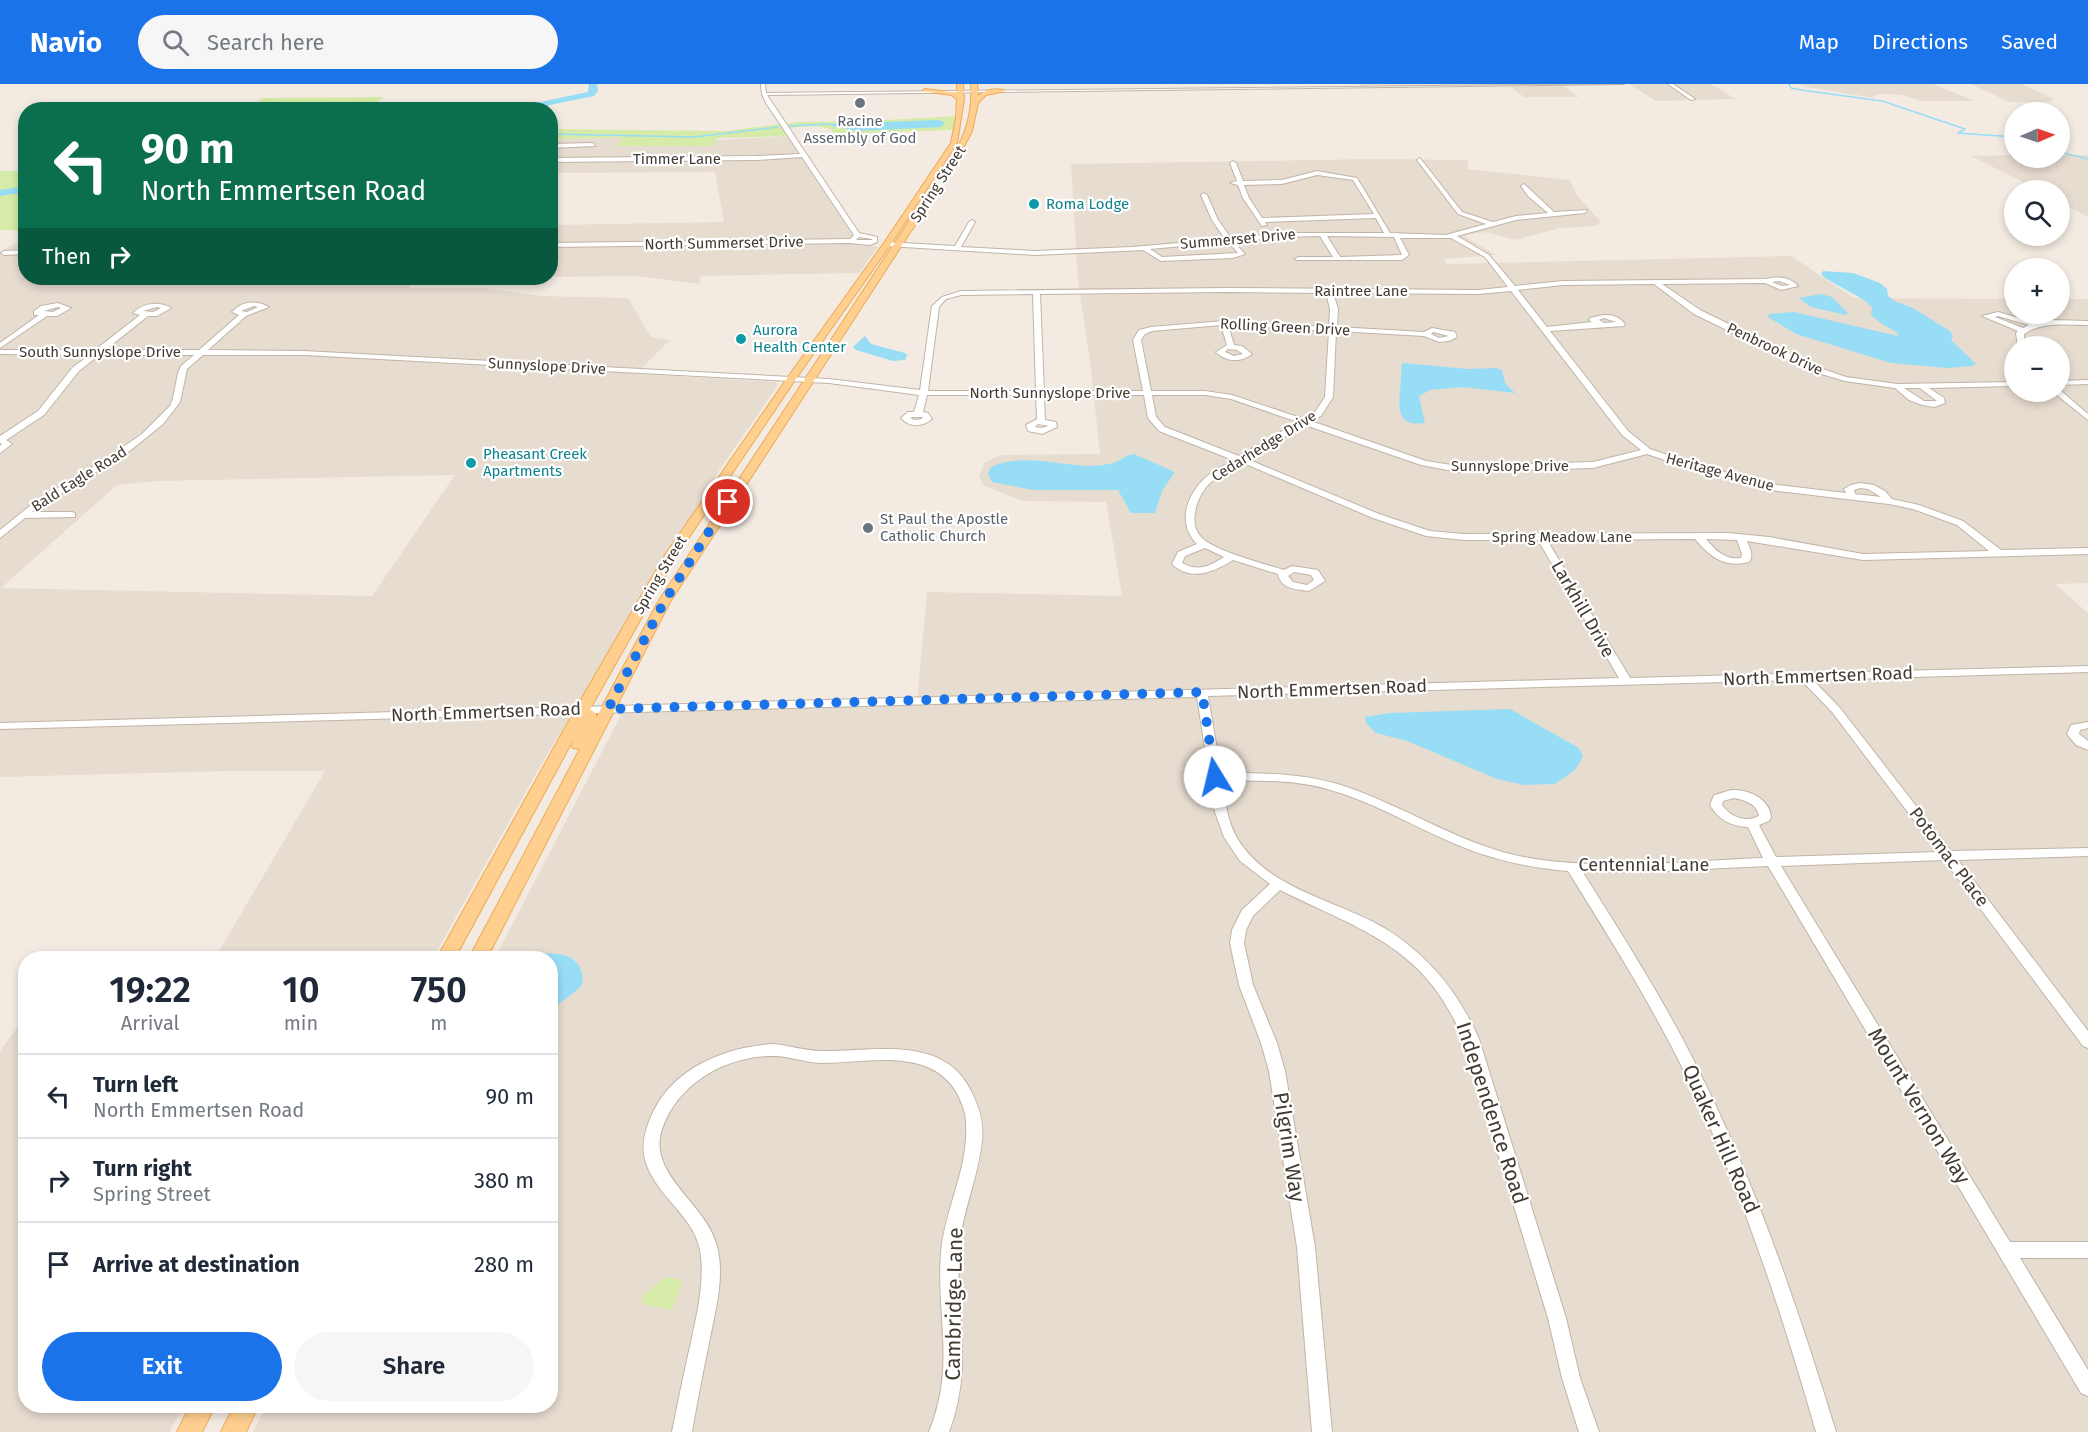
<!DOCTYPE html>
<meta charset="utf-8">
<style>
:root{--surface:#fff;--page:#f6f6f7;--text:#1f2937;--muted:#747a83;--line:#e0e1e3;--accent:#1a73e8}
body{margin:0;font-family:"Fira Sans",sans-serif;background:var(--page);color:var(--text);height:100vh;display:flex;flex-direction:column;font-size:22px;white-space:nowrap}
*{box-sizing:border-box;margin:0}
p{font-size:20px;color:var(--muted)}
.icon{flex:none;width:33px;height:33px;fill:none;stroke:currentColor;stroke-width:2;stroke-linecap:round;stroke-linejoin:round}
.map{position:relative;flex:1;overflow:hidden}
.drawer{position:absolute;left:18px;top:867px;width:540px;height:462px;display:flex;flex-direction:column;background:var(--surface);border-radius:24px;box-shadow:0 3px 9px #0003}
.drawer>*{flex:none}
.top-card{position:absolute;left:18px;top:18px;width:540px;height:183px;border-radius:24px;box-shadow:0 3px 9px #0003;background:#0b6e4f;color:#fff;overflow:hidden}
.needle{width:39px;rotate:88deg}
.tools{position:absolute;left:2004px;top:18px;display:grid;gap:12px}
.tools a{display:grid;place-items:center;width:66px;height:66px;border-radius:50%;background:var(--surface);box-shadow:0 3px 9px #0003;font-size:30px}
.pin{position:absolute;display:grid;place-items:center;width:51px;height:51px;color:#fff;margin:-26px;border:3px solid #fff;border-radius:50%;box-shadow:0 2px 6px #0007}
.me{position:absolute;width:66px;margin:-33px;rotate:351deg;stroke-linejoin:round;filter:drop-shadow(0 0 4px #0008)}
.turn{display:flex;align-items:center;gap:21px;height:126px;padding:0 24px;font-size:27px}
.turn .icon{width:78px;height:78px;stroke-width:2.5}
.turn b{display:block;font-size:42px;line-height:51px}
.then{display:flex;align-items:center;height:57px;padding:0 24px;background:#0003;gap:12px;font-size:22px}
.eta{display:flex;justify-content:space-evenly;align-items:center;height:102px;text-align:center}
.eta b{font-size:36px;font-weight:600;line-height:42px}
.primary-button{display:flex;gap:12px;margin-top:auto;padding:12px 24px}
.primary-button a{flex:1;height:69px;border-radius:36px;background:var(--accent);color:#fff;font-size:24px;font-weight:600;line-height:69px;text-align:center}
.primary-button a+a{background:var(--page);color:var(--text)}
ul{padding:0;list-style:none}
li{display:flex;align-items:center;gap:18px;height:84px;padding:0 24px;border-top:2px solid var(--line)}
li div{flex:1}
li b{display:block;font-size:22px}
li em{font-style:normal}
header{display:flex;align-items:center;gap:36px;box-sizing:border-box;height:84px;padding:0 30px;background:var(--accent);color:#fff}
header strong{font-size:28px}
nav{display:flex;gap:33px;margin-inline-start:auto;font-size:21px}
.search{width:420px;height:54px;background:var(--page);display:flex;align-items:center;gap:15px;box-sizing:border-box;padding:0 21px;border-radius:33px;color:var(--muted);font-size:22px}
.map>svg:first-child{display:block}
.residential{fill:#e7dcd0;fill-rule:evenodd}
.green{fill:#d6eba7}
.water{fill:#98ddf6}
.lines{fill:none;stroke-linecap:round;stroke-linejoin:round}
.stream{stroke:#98ddf6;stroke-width:1.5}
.river{fill:#98ddf6;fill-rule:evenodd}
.minor-casing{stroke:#c1b4a7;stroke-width:2}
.major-casing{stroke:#edaa56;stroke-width:2}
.minor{fill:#fff;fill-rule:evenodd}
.major{fill:#ffcf8f;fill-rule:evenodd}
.route{stroke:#1a73e8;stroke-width:10;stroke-dasharray:0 18}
.worship-dot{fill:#6b7280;stroke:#fff;stroke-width:2}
.culture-dot{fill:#0f9aa8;stroke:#fff;stroke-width:2}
.labels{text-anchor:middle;stroke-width:4.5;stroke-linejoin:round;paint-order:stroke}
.far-worship-label{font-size:15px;fill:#5b616d;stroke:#fff}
.far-street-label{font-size:15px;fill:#443b32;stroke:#fff}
.far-culture-label{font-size:15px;fill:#0d838f;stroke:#fff;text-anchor:start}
.street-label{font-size:18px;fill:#443b32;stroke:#fff}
.near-street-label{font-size:21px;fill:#443b32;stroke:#fff}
</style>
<header>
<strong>Navio</strong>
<div class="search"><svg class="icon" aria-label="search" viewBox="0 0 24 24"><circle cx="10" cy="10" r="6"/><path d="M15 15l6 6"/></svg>Search here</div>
<nav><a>Map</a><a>Directions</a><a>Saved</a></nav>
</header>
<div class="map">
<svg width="2088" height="1348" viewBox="0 0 2088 1348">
<rect width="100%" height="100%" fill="#f3ebe2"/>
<g class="residential">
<path d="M1359 0H1567L1562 1 1579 13H1524L1508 1 1361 2Z"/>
<path d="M1629 0H1711L1736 15 1656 17Z"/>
<path d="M1800 0H1933L1975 17H1921L1903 11 1885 10 1874 11V14L1802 2Z"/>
<path d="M1971 0H2022L2054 15 2048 18H2009Z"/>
<path d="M787 52 842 131 853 151 851 155 860 160 878 163 859 189 701 192 699 200 637 192 551 193 550 141 724 138 715 88 551 89V56L624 53 617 62Z"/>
<path d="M2014 71V74H2060V71H2088V133L2060 118V106H2039L1971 72Z"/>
<path d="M1374 75 1468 76V85L1570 96 1576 110 1601 138 1596 142 1560 144 1515 156 1486 148 1464 152 1496 171 1443 175 1447 180 1791 172 1854 214 2014 215V230H2060V215H2088V499L2055 500 2088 529V1348H253L266 1322H550V874H495L623 627 917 619 927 508 1122 512 1106 418 1023 417 984 402 979 392 985 378 1002 371 1100 370 1091 285 1078 196 1071 80ZM2014 262H2060V308H2014Z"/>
<path d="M25 153 26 194H505L399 195 409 199 410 204H485L540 212 628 214 651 253 670 256 636 290 776 298 778 301 720 385 538 686 433 874H215L325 687H228L0 693V168ZM455 391 372 512 1 504 117 401 156 397Z"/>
<path d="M25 933 26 1322H184L169 1348H0V967Z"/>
</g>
<g class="green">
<path d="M384 13 366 25H244L264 14Z"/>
<path d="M957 32 954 46 834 50 831 45 817 42 783 44 787 52 718 54 714 62H617L623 53 551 56V45L726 47 799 38 868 37Z"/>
<rect x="0" y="87" width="25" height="59"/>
<path d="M665 1193 683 1196 672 1226 642 1220 643 1211Z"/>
</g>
<g class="water">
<path d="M938 36 945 38 941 43 857 47 831 42 830 40Z"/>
<path d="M1823 187 1853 189 1880 199 1887 205 1888 212 1894 217 1913 224 1950 247 1953 252 1951 256 1976 280 1972 282 1947 284 1891 279 1796 250 1768 233 1769 230 1794 228 1898 252V249L1882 240 1871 231 1872 223 1864 216 1825 194 1821 190Z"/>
<path d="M1821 210 1832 213 1848 229 1846 231 1811 223 1799 214Z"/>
<path d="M865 252 871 260 905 269 907 271 905 276 893 277 856 266 853 263Z"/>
<path d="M1403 279 1468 285 1495 284 1502 286 1505 299 1515 309 1463 303 1430 306 1419 312 1425 339C1386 345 1404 305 1401 282Z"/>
<path d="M1134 370 1175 388 1162 407 1155 429H1131L1118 406H1033L992 398 988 389 991 383C1030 366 1070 388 1109 380 1119 379 1124 371 1134 370Z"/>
<path d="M1510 625 1579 664 1583 673 1575 686 1555 700 1524 701 1497 695 1407 657 1376 649 1366 639 1365 633 1390 629Z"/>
<path d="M539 869C557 870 576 868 582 889 583 894 583 899 580 903 573 911 559 918 551 927L550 874H527Z"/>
</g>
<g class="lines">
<g class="stream">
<path d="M1789 0 1791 4 1801 6 1882 17 1965 45 1958 49 2014 53"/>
<path d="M790 42 830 40"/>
<path d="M550 50 694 53 778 43"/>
<path d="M2060 68 2088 75"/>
</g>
<g class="river">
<path d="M589 0H597L598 7 594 12 535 24 502 26 588 8Z"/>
<path d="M26 102V108L0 112V106Z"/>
</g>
<g class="minor-casing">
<g id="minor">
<path d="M761 0H765L766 9 1624 0 767 11 859 149 877 153V158L870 161 849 159 550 163V159L850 155 854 151 802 73 757 76 550 78V74L757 72 800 70 766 19 762 10ZM859 153 872 155V156H856Z"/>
<path d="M1668 0H1673L1695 15 1691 16Z"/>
<path d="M593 59 595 62 550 64V60Z"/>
<path d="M1420 74 1462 128 1493 138 1516 132 1548 129 1528 112 1521 102 1524 100 1554 128 1587 126 1585 129 1516 136 1457 152 1489 171 1515 202 1563 197 1766 195C1778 192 1790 193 1798 202L1781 206 1765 199 1662 200 1700 226 1817 283 1846 293 1897 300 2014 298V302L1929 304 1944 314 1945 319 1934 323 1922 321 1909 316 1895 304 1845 297 1811 287 1694 230 1654 200 1563 201 1518 206 1547 243 1592 238 1589 236 1590 234C1603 230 1616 228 1625 240L1624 242 1550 247 1628 347 1650 365 1694 380 1777 401 1846 409 1844 405 1851 401 1860 399 1874 401 1885 407 1892 415 1919 421 1963 437 2001 466 2088 464V470L1863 476 1747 457C1750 464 1754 471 1749 478 1725 484 1711 474 1695 455L1547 456 1630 594 2088 582V588L1813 596 1840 624 1951 767 2088 764V772L1958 776 2088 947V964L2083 962 1944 776 1781 782 2010 1158H2088V1174H2020L2088 1286V1312L2081 1309 1768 782 1639 788 1582 787C1621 849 1660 910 1693 975 1755 1097 1796 1218 1836 1348H1816C1779 1219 1738 1095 1678 975 1645 910 1606 848 1568 787 1528 784 1490 775 1453 759 1411 741 1371 717 1327 705 1293 695 1257 697 1222 697 1225 716 1227 737 1237 754 1268 806 1338 816 1386 845 1429 872 1459 909 1479 955L1566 1234 1580 1294 1599 1348H1579L1562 1294 1548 1234 1463 955C1425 862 1362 847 1280 806L1253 832 1246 846 1244 859 1253 901 1277 959 1285 987 1315 1163 1332 1348H1312L1297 1163 1269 987 1261 959 1239 901 1230 859 1232 846 1242 826 1270 800 1240 777 1224 753 1215 728 1197 613 0 645V639L1619 594 1538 456H1464L1426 452 1373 434 1241 378C1231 385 1219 391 1210 399 1197 411 1187 440 1202 454 1215 467 1265 480 1284 486L1292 482 1318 486 1325 497 1309 507C1295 505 1281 505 1278 490L1233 476C1214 488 1191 498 1172 480L1178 468 1197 460C1178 441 1185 415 1202 397 1210 388 1224 382 1233 376L1159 347 1148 334 1144 311H1044L1045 336 1056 338 1057 343 1042 350 1028 347 1026 341 1037 335 1036 311H927L923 328 928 329 932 335C922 343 910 344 901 334L908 328H914L919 311 829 299 304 271H203L187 285 180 318 163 340 131 366 32 428H72L75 429V433L25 434 0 454V446L36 417 107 374 142 350 170 322 173 314 178 289 181 282 194 271H99L79 287 44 331 6 356 12 360 0 369V362L2 360 0 359V352L38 327 73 283 90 271 0 270V266H95L140 231 133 229C144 219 158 217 171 224L157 232H148L105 266H199L239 231 232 228C242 217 256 216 269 223L246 232 208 266 304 267 829 295 920 306 932 222 942 213 961 207 1225 204 1478 206 1508 203 1485 173 1451 154H1400L1409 171 1402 176H1296L1295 175 1298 173H1333L1320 152 1285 153 1234 158 1245 170 1233 174 1161 177 1143 166 1036 171 887 162 884 160 887 158 955 162 969 138 972 136 975 138 961 163 1036 167 1132 163 1225 155 1212 136 1201 111 1204 109 1207 111 1218 136 1231 154 1285 149H1384L1376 134 1265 138 1267 141 1262 142 1243 114 1238 101 1230 99 1237 97 1230 79 1233 77 1236 79 1243 97 1282 96 1317 87 1357 94 1390 149 1446 151 1486 140 1458 130 1417 76ZM1317 91 1353 96 1374 130 1262 134 1249 114 1244 101 1282 100ZM1327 152 1394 153 1402 171 1340 173ZM1228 158 1238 169 1162 173 1150 165ZM1779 197 1790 201 1782 202 1772 198ZM1511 207 1622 351 1641 366 1593 378 1458 382 1426 377 1311 337 1321 332 1333 313 1336 247 1424 252 1439 258 1449 257 1457 253 1455 248 1432 244 1424 248 1337 243 1338 225 1333 209 1478 210ZM1225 208 1326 209 1330 225 1329 243 1224 237 1151 243 1139 246 1133 256 1143 307H1044L1040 210ZM1033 210 1036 307H928L939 223 946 215 961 211ZM254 222 258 223 247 228 241 227ZM157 223 161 224 153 228 143 227ZM1604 234 1616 238 1604 239 1599 236ZM1221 241 1227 261 1216 268C1226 278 1241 279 1252 270L1242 262 1234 261 1228 241 1329 247 1325 313 1315 328 1304 335 1232 311 1205 307H1151L1141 256 1145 250 1152 247ZM1433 248 1449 252 1439 254 1431 250ZM1228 265 1237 266 1243 270 1234 272 1225 268ZM1904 304H1920L1937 317H1924ZM1152 311H1205L1231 315 1298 338 1239 372 1165 343 1156 333ZM913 333H922L923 334C919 336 914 337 910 334ZM1038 340 1049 342 1041 344 1035 343ZM1305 341 1421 381 1458 388 1593 384 1647 370 1688 384 1777 407 1889 420 1913 425 1957 441 1989 467 1863 470 1769 453 1728 449 1464 450 1430 447 1379 430 1247 375ZM1860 404 1868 405 1881 413 1855 410 1854 406ZM1706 455 1737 456 1742 470 1741 474C1725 476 1716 467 1706 455ZM1205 464 1224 473C1210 482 1198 488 1182 479L1185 472ZM1294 488 1311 491 1314 496 1307 501 1293 498 1288 492ZM1801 596 1832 628 1938 768 1776 773 1759 741 1769 737 1771 734C1771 716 1749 705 1732 706 1726 707 1720 710 1714 711L1710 721C1719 736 1730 742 1748 743L1763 774C1683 777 1588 789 1510 770 1453 755 1402 722 1347 703 1306 689 1263 689 1221 689L1208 612ZM1734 714C1745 716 1757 720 1759 732 1745 739 1731 733 1722 721L1723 717Z"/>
<path d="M26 166V170L4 171 1 169 4 167Z"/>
<path d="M58 219 71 224 57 232H47L0 264V259L39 231H34V227L41 222ZM58 223 61 224 53 228 44 227Z"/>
<path d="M1998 228 2036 239 2052 236 2088 237V241C2066 241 2043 237 2024 250V262H2018L2016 249 2018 247 1982 232ZM1998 232 2029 241 2023 244 1995 233Z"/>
<path d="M2088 296V300L2060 301V297Z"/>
<path d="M2060 306 2088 330V336L2053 308Z"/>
<path d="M2088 638V644L2080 646 2079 650 2088 657V666L2076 661 2067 650 2071 641Z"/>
<path d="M772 960C789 961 805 967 821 967 871 968 942 950 970 1005 979 1022 984 1038 982 1057 978 1095 961 1130 959 1168 955 1234 974 1281 949 1348H929C956 1281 936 1234 941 1168 945 1125 969 1083 966 1039 966 1028 961 1016 955 1006 927 963 866 979 823 979 806 979 790 972 773 972 726 972 678 999 662 1045 647 1090 704 1118 716 1159 726 1191 715 1227 709 1259 703 1288 697 1318 692 1348H672C678 1318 684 1288 691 1258 697 1230 704 1201 701 1172 697 1133 658 1115 646 1079 641 1064 644 1050 650 1035 670 985 722 964 772 960Z"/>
</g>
</g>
<g class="major-casing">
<g id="major">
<path d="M957 0H963L964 15 957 59 891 160 795 296 677 471 590 625 596 630V634L658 518 931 104 935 102 939 104 670 518 487 874H469L580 665 573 664 571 661 574 654 455 874H437L575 626 665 471 788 293 884 159 951 59 956 34 957 15 951 11 922 7 925 5 957 9Z"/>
<path d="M971 0H977L978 12C984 6 998 3 1006 7L986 11 978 19 972 47 958 74 955 76 952 74C966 50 973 28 971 0Z"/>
<path d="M190 1322H215L202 1348H177Z"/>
<path d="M234 1322H258L246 1348H221Z"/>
</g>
</g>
<use href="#minor" class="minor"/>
<use href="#major" class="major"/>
</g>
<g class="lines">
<path class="route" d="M728 418 664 518 608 625 1202 608 1215 693"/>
</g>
<g class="worship-dot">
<circle cx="860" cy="19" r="6"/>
<circle cx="868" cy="444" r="6"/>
</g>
<g class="culture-dot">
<circle cx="1034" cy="120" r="6"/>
<circle cx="741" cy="255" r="6"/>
<circle cx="471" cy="379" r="6"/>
</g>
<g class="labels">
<g class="far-worship-label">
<text x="860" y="42">Racine<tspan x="860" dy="17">Assembly of God</tspan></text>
<text x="880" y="440" text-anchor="start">St Paul the Apostle<tspan x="880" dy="17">Catholic Church</tspan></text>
</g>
<g class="far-street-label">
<text x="677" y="80">Timmer Lane</text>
<text transform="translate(938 100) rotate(-57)" y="5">Spring Street</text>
<text transform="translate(1238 155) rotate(-5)" y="5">Summerset Drive</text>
<text transform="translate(724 159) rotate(-1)" y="5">North Summerset Drive</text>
<text x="1361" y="212">Raintree Lane</text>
<text transform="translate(1285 243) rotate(3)" y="5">Rolling Green Drive</text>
<text transform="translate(1775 265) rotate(25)" y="5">Penbrook Drive</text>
<text x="100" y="273">South Sunnyslope Drive</text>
<text transform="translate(547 282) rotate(3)" y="5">Sunnyslope Drive</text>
<text x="1050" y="314">North Sunnyslope Drive</text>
<text transform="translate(1264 362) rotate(-32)" y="5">Cedarhedge Drive</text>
<text x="1510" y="387">Sunnyslope Drive</text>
<text transform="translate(1720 388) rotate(15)" y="5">Heritage Avenue</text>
<text transform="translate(79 395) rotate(-32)" y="5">Bald Eagle Road</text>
<text x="1562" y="458">Spring Meadow Lane</text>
<text transform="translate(660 491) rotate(-59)" y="5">Spring Street</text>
</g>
<g class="far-culture-label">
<text x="1046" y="125">Roma Lodge</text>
<text x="753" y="251">Aurora<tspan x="753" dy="17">Health Center</tspan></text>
<text x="483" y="375">Pheasant Creek<tspan x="483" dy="17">Apartments</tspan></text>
</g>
<g class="street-label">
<text transform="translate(1583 525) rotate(60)" y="6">Larkhill Drive</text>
<text transform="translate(1818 592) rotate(-2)" y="6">North Emmertsen Road</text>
<text transform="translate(1332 605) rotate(-2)" y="6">North Emmertsen Road</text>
<text transform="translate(486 628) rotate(-2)" y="6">North Emmertsen Road</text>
<text transform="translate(1949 773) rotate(53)" y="6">Potomac Place</text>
<text x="1644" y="787">Centennial Lane</text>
</g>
<g class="near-street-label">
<text transform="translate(1919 1022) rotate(59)" y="7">Mount Vernon Way</text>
<text transform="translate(1492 1029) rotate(72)" y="7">Independence Road</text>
<text transform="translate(1721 1055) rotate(66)" y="7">Quaker Hill Road</text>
<text transform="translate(1289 1063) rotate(81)" y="7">Pilgrim Way</text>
<text transform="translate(954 1220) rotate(-89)" y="7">Cambridge Lane</text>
</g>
</g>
</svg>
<div class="tools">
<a><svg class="needle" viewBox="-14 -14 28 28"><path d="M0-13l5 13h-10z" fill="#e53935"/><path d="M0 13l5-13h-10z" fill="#747a83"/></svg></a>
<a><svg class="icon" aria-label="search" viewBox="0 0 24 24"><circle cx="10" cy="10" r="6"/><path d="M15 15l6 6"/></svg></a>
<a>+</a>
<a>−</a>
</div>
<div class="pin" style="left:728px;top:418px;background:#d93025"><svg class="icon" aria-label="arrive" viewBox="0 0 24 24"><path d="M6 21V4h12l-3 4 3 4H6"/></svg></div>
<svg class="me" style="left:1215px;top:693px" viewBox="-20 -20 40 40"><circle r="19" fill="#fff"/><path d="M0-13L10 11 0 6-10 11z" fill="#1a73e8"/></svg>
<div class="top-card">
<div class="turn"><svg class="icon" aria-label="left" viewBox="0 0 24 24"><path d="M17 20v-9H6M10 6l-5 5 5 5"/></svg><div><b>90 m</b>North Emmertsen Road</div></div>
<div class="then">Then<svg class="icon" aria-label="right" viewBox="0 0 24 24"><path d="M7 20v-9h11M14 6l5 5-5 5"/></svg></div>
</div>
<section class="drawer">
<div class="eta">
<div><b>19:22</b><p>Arrival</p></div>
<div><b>10</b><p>min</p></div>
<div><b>750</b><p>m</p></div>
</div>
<ul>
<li><svg class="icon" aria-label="left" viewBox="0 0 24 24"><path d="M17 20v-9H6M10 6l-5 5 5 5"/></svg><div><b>Turn left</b><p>North Emmertsen Road</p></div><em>90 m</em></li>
<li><svg class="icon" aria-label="right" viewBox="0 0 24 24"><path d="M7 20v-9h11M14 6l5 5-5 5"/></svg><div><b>Turn right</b><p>Spring Street</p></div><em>380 m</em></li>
<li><svg class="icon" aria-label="arrive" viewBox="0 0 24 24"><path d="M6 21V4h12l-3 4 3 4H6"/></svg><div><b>Arrive at destination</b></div><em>280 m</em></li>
</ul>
<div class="primary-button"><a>Exit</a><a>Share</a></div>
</section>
</div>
